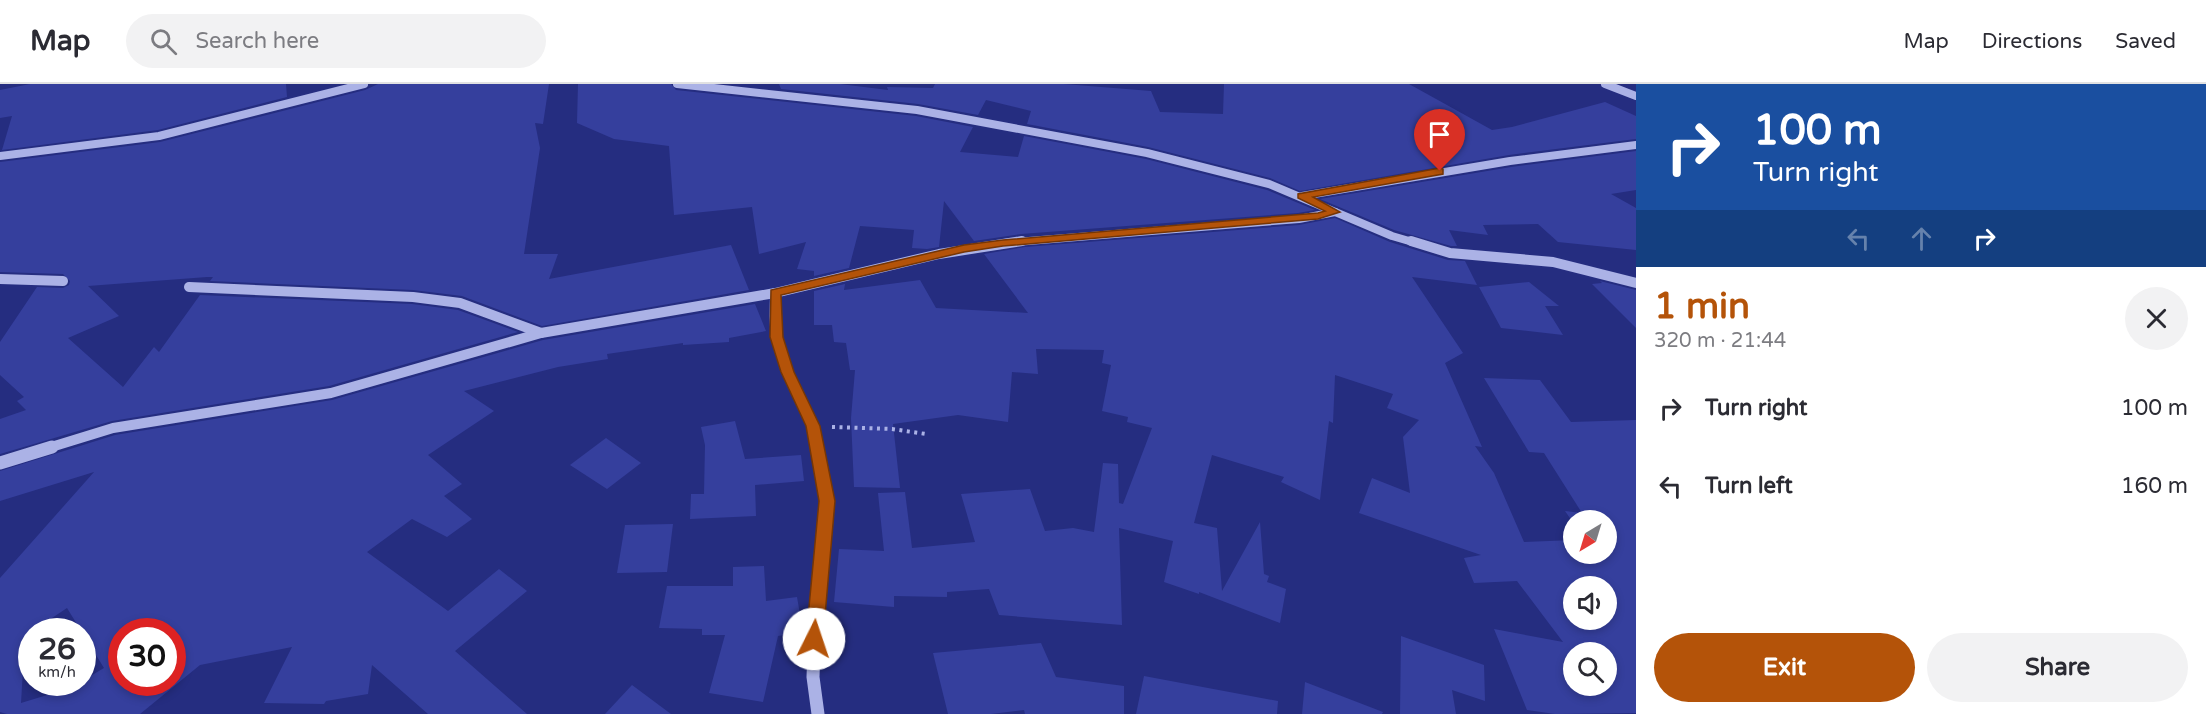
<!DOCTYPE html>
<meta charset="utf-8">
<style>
:root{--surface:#fff;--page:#f2f2f3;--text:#2b2b33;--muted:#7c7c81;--line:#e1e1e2;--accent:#b45309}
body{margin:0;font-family:"Varela Round",sans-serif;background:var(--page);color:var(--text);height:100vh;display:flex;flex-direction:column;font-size:22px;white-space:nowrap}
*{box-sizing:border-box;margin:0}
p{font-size:20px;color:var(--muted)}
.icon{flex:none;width:33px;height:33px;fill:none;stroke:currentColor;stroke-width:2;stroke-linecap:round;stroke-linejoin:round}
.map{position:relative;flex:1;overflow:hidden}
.drawer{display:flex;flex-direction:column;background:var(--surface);width:570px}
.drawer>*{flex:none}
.top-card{background:#1a4fa0;color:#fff;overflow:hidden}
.needle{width:39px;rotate:218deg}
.buttons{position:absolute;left:1563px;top:426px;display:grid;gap:12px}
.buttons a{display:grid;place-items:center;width:54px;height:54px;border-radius:50%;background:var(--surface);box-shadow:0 3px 9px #0003;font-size:30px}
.speed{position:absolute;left:18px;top:534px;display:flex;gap:12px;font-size:30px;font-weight:700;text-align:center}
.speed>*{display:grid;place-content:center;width:78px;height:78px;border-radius:50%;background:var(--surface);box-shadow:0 3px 9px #0003;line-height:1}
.speed small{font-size:15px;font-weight:400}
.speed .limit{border:9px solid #d22;background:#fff;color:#111}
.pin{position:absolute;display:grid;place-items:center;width:51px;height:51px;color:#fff;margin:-62px -26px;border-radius:50% 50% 50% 0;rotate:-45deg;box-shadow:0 0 6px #0007}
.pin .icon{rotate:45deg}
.me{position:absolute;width:66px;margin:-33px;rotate:4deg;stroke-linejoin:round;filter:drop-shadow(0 0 4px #0008)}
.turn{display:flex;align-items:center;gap:21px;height:126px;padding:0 18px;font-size:27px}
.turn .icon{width:78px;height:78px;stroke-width:2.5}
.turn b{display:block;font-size:42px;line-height:51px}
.lanes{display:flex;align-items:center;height:57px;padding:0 18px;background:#0003;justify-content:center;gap:30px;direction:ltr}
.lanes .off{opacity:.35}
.round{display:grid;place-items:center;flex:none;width:63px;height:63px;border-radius:32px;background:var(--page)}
.headline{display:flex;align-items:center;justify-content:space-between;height:102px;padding:0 18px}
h1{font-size:36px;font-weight:700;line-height:45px;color:var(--accent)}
.cta{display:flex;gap:12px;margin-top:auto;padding:12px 18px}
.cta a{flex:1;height:69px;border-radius:36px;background:var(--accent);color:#fff;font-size:24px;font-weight:700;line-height:69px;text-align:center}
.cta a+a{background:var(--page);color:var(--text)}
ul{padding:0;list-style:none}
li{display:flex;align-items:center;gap:18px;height:78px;padding:0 18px}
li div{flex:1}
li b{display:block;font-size:22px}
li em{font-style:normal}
header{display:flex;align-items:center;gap:36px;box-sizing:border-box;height:84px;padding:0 30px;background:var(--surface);border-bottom:2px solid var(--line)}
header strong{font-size:28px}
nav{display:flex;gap:33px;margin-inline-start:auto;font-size:21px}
.search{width:420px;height:54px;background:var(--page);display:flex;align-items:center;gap:15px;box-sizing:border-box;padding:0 21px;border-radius:33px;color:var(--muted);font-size:22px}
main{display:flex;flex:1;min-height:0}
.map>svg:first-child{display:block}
.building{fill:#353f9d;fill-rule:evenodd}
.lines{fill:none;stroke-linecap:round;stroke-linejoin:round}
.path{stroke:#abb2e6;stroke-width:4;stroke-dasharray:3 4.5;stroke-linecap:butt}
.minor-far2{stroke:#abb2e6;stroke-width:8}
.minor-far1{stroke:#abb2e6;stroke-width:10}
.minor{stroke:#abb2e6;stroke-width:13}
.route{fill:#b45309;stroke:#753606;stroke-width:1.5}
</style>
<header>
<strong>Map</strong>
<div class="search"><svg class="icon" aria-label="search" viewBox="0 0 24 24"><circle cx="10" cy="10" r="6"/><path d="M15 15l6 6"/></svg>Search here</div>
<nav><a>Map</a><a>Directions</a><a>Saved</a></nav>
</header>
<main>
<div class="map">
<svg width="1636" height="630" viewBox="0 0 1636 630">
<rect width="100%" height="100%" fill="#252d80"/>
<g class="building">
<path d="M30 0H286L287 13 158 46 2 66 12 32 0 34V6Z"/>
<path d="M378 0H549L543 40 535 39 540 64 524 170H558L549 195 731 161 749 206 542 242 462 212 413 206 210 197 213 193H207L88 202 119 232 68 254 123 303 154 263 159 268 200 211 412 220 458 226 518 248 329 302 112 337 0 370V335L26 326 17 317 24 313 0 291V258L37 203 63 204 69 201 70 197 63 190 0 188V78L160 58 365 6Z"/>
<path d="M578 0H671L676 6 916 32 973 43 960 68 1018 73 1024 52 1146 75 1267 106 1315 126 1298 129 1021 150 974 157 944 117 939 163 927 165 912 164 914 146 860 142 849 184 814 192V187L797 185 806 158 759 170 752 123 674 131 669 62 614 55 577 39Z"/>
<path d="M779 0H840L888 6 887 3 933 4 935 0H1064L1151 7 1160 28 1223 30 1224 0H1409L1492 46 1512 43 1605 18 1636 32V55L1509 71 1300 107 1270 94 1148 63 1027 40 1031 27 986 16 978 31 918 20 781 5Z"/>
<path d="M1636 67V106L1611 110 1636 124V166L1558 158 1538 140 1483 141 1488 151 1449 146 1457 162H1451L1394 146 1320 115 1511 83Z"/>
<path d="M1335 134 1390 158 1448 176 1465 177 1477 201 1412 193 1463 269 1445 279 1482 363 1475 362 1494 389 1524 458 1574 456V470H1606V436H1574V440L1565 427 1582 429 1544 369 1529 368 1484 294 1540 296 1571 338 1636 336V629L1555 630 1527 626 1494 545 1563 558 1517 497 1474 499 1464 474 1481 471 1359 429 1372 394 1410 409 1403 353 1419 336 1387 324 1393 310 1335 291 1333 339 1329 337 1320 416 1281 398 1284 393 1212 371 1194 439 1217 444 1222 507 1260 438 1264 490 1269 492 1267 498 1286 505 1280 539 1199 508V510L1164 498 1173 457 1119 444 1122 541 999 531 989 505 947 508V513L894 512V523L834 518 839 465 884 467 878 409 905 408 912 464 975 458 961 410 1030 405 1045 447 1073 444 1094 448 1103 379 1118 380 1119 419 1123 420 1152 344 1127 338 1128 333 1102 327 1111 281 1102 279 1104 266 1036 265 1038 290 1012 288 1008 338 958 331 893 340 900 404 854 403 851 334 855 286H850L846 259 834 258 832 241H814V207L845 200 844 206 920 196 936 224 1028 229 984 170 1025 163 1299 141ZM1574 502H1606V536H1574ZM1574 568H1606V602H1574Z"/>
<path d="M1600 197 1636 206V244L1592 200 1602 199Z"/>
<path d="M1529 198 1559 222H1545L1563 251 1501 244 1479 203Z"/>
<path d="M755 220 766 247 729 254V258L683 261V259L607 270 608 275 558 283 464 307 494 327 428 371 462 400 444 412 472 435 447 453 412 435 367 468 448 527 499 485 527 507 455 567 527 630H428L372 581 368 610 326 617 324 620 264 619 292 563 200 581 140 630H7L0 628V494L94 388 0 417V387L115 351 332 316 543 256ZM67 524 104 584 70 604 21 619 25 552ZM122 548H172V598H122Z"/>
<path d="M735 337 745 375 801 371 804 397 755 401 756 432 690 435 691 410H704L705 361 701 343Z"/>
<path d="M606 354 641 379 607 405 570 381Z"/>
<path d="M673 440 667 488 617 489 625 441Z"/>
<path d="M764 482 766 517 797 513 803 548 778 552 763 618 709 609 725 551H702V545L659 544 667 502H733V483Z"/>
<path d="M1401 552 1484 581 1485 617 1452 606 1456 630H1400Z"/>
<path d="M1041 559 1056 593 1124 602V630H1025L1024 626 991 630H948L933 569Z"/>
<path d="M1144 592 1278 617 1277 630H1136Z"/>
<path d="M1305 598 1383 628 1382 630H1302Z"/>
<path d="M632 601 671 630H605Z"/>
</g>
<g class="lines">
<path class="path" d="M832 343 892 345 926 350"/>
<g class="minor-far2">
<path d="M677 0 917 26 1147 69 1269 100 1392 152 1416 159"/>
<path d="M1605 0 1636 12"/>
<path d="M0 72 159 52 364 0"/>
<path d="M1302 112 1510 77 1636 61"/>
<path d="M1004 159 1299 135 1335 128"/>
</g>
<g class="minor-far1">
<path d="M1411 157 1450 169 1553 178 1636 199"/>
<path d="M0 195 63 197"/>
<path d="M189 203 413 213 460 219 541 249"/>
<path d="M775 209C775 224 773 241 777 255 787 293 810 326 817 364"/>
<path d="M48 364 113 344 331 309 541 249 775 209 939 170 1022 157"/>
</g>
<g class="minor">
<path d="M817 363 827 417 815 537 813 593 818 630"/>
<path d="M0 379 52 363"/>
</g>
</g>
<path class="route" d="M1440 84 1443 85V90L1313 113 1340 128 1318 135 1003 162 964 168 781 211 783 253 794 288 820 342 835 417 823 555 821 561 814 563 808 561 806 555 819 417 806 342 781 288 770 253 771 206 964 161 1003 156 1318 129 1325 127 1298 114V110Z"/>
</svg>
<div class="buttons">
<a><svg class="needle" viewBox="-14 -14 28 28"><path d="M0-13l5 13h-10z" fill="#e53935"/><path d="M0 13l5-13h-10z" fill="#7c7c81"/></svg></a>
<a><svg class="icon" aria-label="sound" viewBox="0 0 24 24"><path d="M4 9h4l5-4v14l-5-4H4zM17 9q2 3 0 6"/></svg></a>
<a><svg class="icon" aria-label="search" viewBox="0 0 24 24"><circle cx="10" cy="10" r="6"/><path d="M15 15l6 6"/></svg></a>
</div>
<div class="speed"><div>26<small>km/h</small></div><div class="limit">30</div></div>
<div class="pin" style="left:1440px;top:87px;background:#d93025"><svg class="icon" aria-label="arrive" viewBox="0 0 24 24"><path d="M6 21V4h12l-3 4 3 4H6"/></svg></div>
<svg class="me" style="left:814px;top:555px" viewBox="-20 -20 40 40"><circle r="19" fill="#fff"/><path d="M0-13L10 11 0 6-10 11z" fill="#b45309"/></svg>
</div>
<section class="drawer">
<div class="top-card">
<div class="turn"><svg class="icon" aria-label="right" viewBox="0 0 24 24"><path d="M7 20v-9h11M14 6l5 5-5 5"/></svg><div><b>100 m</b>Turn right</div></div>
<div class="lanes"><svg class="icon off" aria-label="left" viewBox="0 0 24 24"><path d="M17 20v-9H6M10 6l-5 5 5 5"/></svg><svg class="icon off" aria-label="ahead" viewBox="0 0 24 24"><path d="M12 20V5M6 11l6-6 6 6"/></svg><svg class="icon" aria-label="right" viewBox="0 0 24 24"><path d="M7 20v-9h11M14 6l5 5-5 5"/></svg></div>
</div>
<div class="headline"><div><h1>1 min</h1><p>320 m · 21:44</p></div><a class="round"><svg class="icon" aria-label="close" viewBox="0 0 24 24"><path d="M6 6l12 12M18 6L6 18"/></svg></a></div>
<ul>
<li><svg class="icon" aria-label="right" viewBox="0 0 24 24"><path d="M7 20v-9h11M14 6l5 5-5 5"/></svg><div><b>Turn right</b></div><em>100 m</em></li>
<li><svg class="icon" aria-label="left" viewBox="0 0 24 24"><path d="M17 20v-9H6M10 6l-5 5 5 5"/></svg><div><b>Turn left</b></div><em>160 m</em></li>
</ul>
<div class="cta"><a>Exit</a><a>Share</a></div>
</section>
</main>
